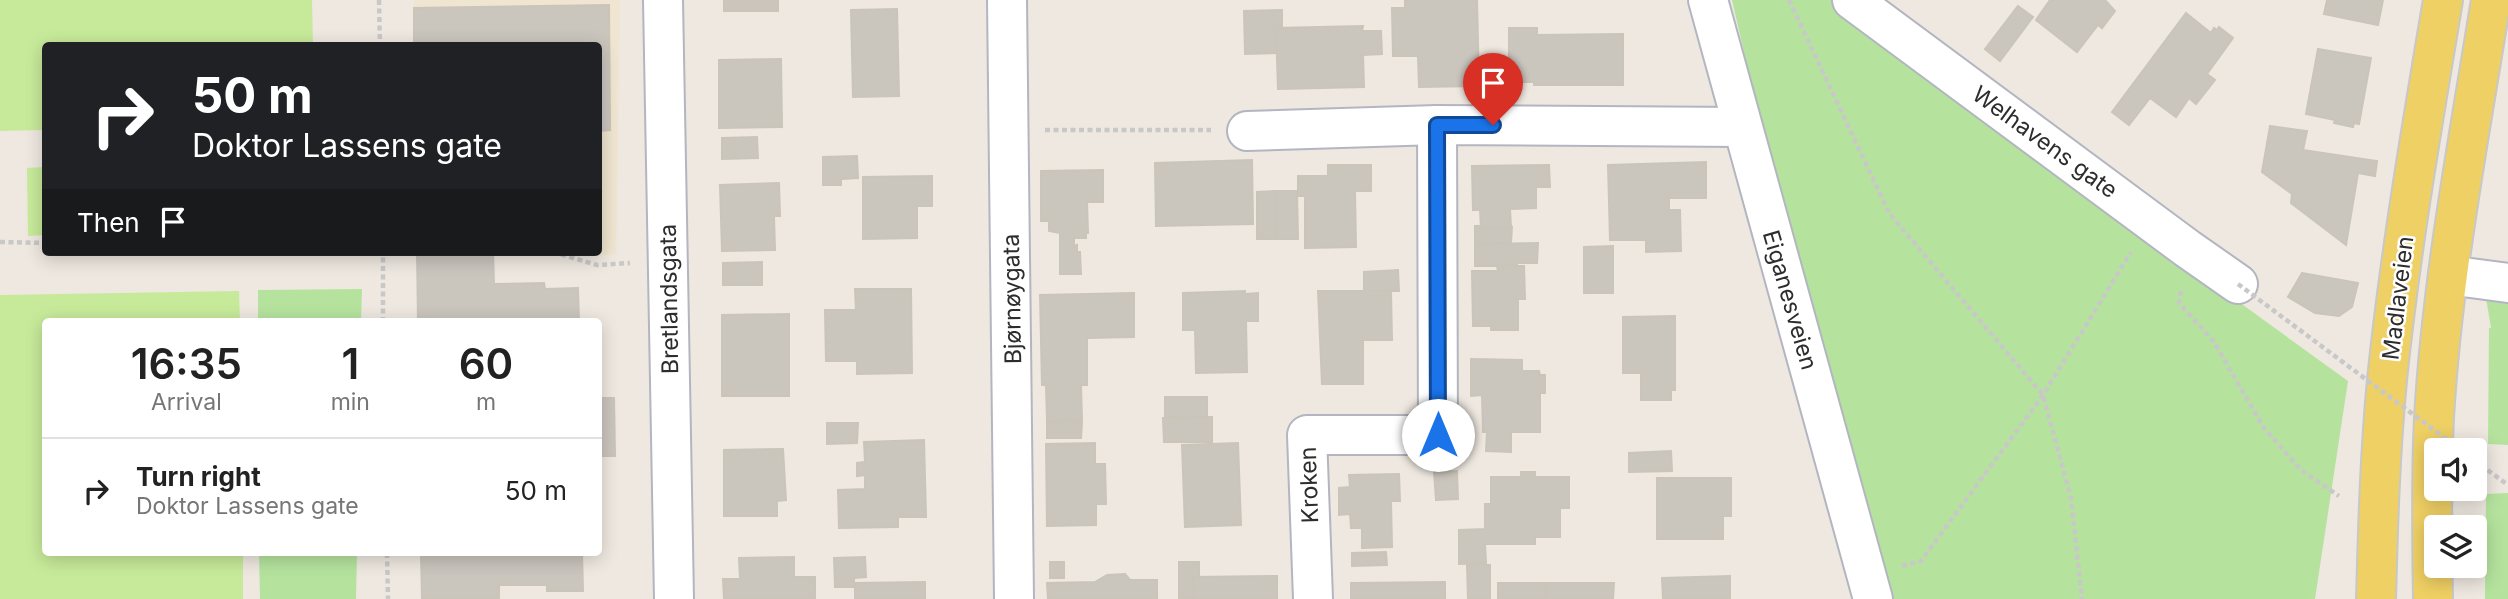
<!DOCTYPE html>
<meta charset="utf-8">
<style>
:root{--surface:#fff;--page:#f6f6f6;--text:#222;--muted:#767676;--line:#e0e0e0}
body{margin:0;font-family:Inter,sans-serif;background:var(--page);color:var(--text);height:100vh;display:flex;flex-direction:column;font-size:26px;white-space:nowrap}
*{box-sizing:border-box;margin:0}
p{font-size:23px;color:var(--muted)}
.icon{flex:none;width:38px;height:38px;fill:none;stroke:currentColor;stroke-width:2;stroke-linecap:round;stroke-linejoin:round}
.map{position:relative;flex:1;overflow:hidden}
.details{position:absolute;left:42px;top:318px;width:560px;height:238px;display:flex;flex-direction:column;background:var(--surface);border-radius:7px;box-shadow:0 4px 18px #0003}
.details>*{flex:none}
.banner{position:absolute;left:42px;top:42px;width:560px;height:214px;border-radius:7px;box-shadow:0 4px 18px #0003;background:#202124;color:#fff;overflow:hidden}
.fabs{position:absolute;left:2424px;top:438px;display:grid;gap:14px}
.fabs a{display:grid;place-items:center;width:63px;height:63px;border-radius:7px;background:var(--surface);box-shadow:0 4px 18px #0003;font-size:35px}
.pin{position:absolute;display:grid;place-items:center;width:60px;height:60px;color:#fff;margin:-72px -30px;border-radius:50% 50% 50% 0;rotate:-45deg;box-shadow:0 0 7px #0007}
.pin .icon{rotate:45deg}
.me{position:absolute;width:77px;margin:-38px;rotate:0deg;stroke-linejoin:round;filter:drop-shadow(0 0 5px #0008)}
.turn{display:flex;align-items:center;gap:24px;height:147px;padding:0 35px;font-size:32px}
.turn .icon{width:91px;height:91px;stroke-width:2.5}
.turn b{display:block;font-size:49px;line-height:60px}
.then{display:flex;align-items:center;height:66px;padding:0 35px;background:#0003;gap:14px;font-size:26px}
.eta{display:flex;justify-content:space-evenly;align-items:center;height:119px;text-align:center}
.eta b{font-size:42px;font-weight:600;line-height:49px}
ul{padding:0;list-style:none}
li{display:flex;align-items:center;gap:21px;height:105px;padding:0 35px;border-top:2px solid var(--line)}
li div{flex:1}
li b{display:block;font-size:26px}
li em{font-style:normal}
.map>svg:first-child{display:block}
.education{fill:#efe5d0}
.green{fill:#b5e39e}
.pitch{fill:#c7ea9a}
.building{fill:#cac6be;stroke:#cac4b9;stroke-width:2}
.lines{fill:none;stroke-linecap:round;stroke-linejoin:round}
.street-casing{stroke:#b3b6c0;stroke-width:42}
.primary-casing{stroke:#c8c8c8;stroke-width:42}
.path{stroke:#c8c8c8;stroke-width:4.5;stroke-dasharray:5 3.5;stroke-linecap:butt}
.street{stroke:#fff;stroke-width:38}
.primary{stroke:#efd064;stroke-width:38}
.path-bridge{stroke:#c8c8c8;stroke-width:4.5;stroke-dasharray:5 3.5;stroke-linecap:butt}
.route-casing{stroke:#114b97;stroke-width:18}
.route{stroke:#1a73e8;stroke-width:12}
.labels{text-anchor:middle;stroke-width:5;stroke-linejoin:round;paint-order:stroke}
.street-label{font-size:23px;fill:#2d2d2d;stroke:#fff}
</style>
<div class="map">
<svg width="2508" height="599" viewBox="0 0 2508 599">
<rect width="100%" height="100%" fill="#eee8e0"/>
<path class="education" d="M414 0H620L616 254 594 256 581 252H598V46L491 7 414 8Z"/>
<g class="green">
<path d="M1732 0H1834L2167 250 2348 381 2315 599H1892L1780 209Z"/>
<path d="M362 289 361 322H258V290Z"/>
<path d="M2508 295V445L2488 444 2489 328H2491L2486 298Z"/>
<path d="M2508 493V599H2485L2486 494Z"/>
<path d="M259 553H357L356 599H260Z"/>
</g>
<g class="pitch">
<path d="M0 0H312L313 45 46 46 45 130 0 131Z"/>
<path d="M45 167V235L28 236 27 168Z"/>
<path d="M239 291 240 322H46V553H243V599H0V295Z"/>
</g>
<g class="building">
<rect x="724" y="0" width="54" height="11"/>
<path d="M1405 0H1477L1479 86 1419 87 1418 56H1393L1392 8H1405Z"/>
<path d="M2050 0H2105L2115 11 2102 28 2098 25 2077 52 2036 20Z"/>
<path d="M2327 0H2383L2378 25 2324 14Z"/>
<path d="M609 5 610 130 598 131V46H414V8Z"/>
<path d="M2018 6 2033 17 2000 61 1985 49Z"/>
<path d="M897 9 899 96 853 97 851 10Z"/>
<path d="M1282 10V27L1276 28 1278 53 1245 54 1244 11Z"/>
<path d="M2186 13 2211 33 2214 28 2217 30 2219 27 2233 38 2207 74 2215 80 2196 104 2189 98 2176 117 2150 98 2129 125 2112 112Z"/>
<path d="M1363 26 1362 31H1381L1382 54 1363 55 1364 87 1278 89 1276 28Z"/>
<path d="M1509 28H1537V35L1623 34V85H1534V82H1509Z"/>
<path d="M2318 49 2371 58 2359 124 2354 123 2353 127 2334 123 2335 120 2306 114Z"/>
<path d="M781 59 782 127 719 128V60Z"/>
<path d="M2270 126 2307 131 2303 150 2377 161 2375 176 2358 173 2346 245 2291 203 2292 194 2262 172Z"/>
<path d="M757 137 758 158 722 159V138Z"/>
<path d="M857 156 858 178 841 179V185H823V157Z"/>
<path d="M1252 160 1253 224 1156 226 1155 163Z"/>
<path d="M1706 162V198H1669V210H1680L1681 251 1646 252V240H1610L1608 165Z"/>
<path d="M1328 165H1371V191H1355L1356 247 1305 248V196H1298V176H1328Z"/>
<path d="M1549 165 1550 187H1536V208L1510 209 1511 228 1481 229 1480 210H1473L1472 166Z"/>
<path d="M1103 170V202H1087L1088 233H1086V238H1075L1074 233V246L1077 245V252H1080L1081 274H1060V233L1049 231V221H1041V171Z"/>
<path d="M932 176V206H917V238L863 239V177Z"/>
<path d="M779 183 780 216H774L775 250 722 251 720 185Z"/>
<path d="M1275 191H1297L1298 239H1276Z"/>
<path d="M1275 191 1276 239H1257V192Z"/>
<path d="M1475 226H1480L1481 229 1511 228 1512 226 1511 243 1475 244Z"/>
<path d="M1538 243 1537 263H1517V266H1475V244Z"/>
<path d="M1613 246V293H1584V247Z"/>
<path d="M417 252H493L494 284 544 283 545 289 578 288 579 322H418Z"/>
<path d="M762 262V285H723V263Z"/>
<path d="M1497 266H1524L1525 299H1518V330H1491V326H1473L1472 271H1498Z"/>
<path d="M1398 270 1399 291H1364V272Z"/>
<path d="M2302 273 2358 283 2352 307 2339 316 2315 313 2288 297Z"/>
<path d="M855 289H911L912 373 857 374V361H826L825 310H856Z"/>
<path d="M1245 291V294L1258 293V321H1246L1247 372 1196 373 1195 330H1183V293Z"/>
<path d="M1318 291H1391L1392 340H1363V384H1322Z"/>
<path d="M1134 293V337L1087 338V385H1081L1082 420 1047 421 1046 385H1042L1040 295Z"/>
<path d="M789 314V396H722V315Z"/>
<path d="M1675 316V390H1671V400H1641V373H1623V317Z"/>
<path d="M1471 359 1522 360V371H1539L1540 375H1545V393H1540V432H1483L1482 395 1471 396Z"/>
<rect x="1165" y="397" width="42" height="20"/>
<path d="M598 398H614L615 456H598Z"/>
<path d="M1212 417V442H1164L1163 418Z"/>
<path d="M1047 422H1082L1081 438H1047Z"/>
<path d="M827 423H858L857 443 827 444Z"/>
<path d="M1487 432H1511V452L1486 451Z"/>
<path d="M924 440 926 517H898V527L839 528 838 490 865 489V475L857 476V463L865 462 864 442Z"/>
<path d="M1095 443V464H1105L1106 504H1096V525L1047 526 1046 444Z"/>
<path d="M1238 443 1241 525 1185 527 1182 445Z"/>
<path d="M783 449 786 500 777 501V516H724V450Z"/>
<path d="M1671 451 1672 471 1629 472V453Z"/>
<path d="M1457 471 1458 499 1436 500 1434 472Z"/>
<path d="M1521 472H1535V477H1569V508H1560V537H1535V544H1485L1486 563 1459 564V530L1485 529V504H1491V477H1521Z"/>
<path d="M1399 474 1400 501H1391L1392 547 1362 548V528H1351L1350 514 1339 515V488L1350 487 1349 475Z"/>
<path d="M1657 478H1731V516H1723V539H1657Z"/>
<path d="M1386 552 1387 565 1352 566V553Z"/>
<path d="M421 553H582L583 591H547V585H499V599H422Z"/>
<path d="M794 557V577H815V599H724L723 579H740L739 558Z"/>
<path d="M865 557 866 577 854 578V587H835L834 558Z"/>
<rect x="1050" y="562" width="14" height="16"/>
<path d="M1179 562H1199V577H1193L1194 598H1179Z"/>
<path d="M1467 565H1490V599H1468Z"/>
<path d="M1125 574 1130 580H1157V599H1048L1047 583 1095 582 1107 575Z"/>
<path d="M1277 576V599H1194L1193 577Z"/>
<path d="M1730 576V599H1663L1662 578Z"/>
<path d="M925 582V599H855V583Z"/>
<path d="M1445 582V599H1351V583Z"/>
<path d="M1498 583H1546L1547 599H1498Z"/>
<path d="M1546 583H1614L1613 599H1547Z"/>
</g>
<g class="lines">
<g class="street-casing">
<g id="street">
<path d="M663 0 674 599"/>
<path d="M1007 0 1014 599"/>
<path d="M1708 0 1873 599"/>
<path d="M1852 0 2188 249 2238 284"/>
<path d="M1247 131 1437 125 1742 127"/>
<path d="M2448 275 2508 283"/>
<path d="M1313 599 1307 435H1438L1437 125"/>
</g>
</g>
<g class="primary-casing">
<g id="primary">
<path d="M2376 599C2378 526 2380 453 2387 380 2400 253 2422 126 2443 0"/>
<path d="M2433 599C2432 539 2431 478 2434 418 2442 278 2469 138 2491 0"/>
</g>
</g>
<g class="path">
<path d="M379 0 380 46"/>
<path d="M1789 0 1889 213 2043 395 2071 498 2082 599"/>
<path d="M1045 130H1211"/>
<path d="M0 242 46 243"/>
<path d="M553 252 597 265 630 263"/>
<path d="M493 253 504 252"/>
<path d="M2181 291 2179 303 2214 342 2264 428 2301 470 2339 496"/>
<path d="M383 322V252"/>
<path d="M2474 460 2508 485"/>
<path d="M387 553 388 599"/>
<path d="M1902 566 1921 561 2043 395 2131 252"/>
</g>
<use href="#street" class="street"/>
<use href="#primary" class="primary"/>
<path class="path-bridge" d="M2238 284 2461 450"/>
</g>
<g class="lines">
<g class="route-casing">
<path id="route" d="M1438 435 1437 125H1493"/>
</g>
<use href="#route" class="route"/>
</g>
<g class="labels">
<g class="street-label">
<text transform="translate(2045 142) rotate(36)" y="8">Welhavens gate</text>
<text transform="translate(2398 298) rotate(-83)" y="8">Madlaveien</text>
<text transform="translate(669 299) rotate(-91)" y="8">Bretlandsgata</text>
<text transform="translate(1012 299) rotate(-91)" y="8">Bjørnøygata</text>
<text transform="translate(1790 300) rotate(74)" y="8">Eiganesveien</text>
<text transform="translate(1309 485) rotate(-92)" y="8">Kroken</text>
</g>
</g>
</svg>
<div class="fabs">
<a><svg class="icon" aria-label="sound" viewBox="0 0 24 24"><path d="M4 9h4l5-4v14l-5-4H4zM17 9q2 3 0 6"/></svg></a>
<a><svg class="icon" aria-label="layers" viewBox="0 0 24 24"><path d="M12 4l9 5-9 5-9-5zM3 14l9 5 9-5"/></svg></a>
</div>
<div class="pin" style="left:1493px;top:125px;background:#d93025"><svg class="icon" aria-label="arrive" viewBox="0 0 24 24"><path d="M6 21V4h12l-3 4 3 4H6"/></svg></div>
<svg class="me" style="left:1438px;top:435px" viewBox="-20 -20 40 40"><circle r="19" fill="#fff"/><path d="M0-13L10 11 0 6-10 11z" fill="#1a73e8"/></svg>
<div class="banner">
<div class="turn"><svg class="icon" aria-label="right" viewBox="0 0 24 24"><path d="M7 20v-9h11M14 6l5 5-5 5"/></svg><div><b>50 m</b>Doktor Lassens gate</div></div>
<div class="then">Then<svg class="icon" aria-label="arrive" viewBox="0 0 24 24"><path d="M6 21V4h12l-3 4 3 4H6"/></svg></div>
</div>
<section class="details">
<div class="eta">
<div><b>16:35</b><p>Arrival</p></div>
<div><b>1</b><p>min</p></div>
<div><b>60</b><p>m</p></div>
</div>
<ul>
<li><svg class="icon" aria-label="right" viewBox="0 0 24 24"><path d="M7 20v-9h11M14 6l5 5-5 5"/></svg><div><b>Turn right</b><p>Doktor Lassens gate</p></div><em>50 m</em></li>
</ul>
</section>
</div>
